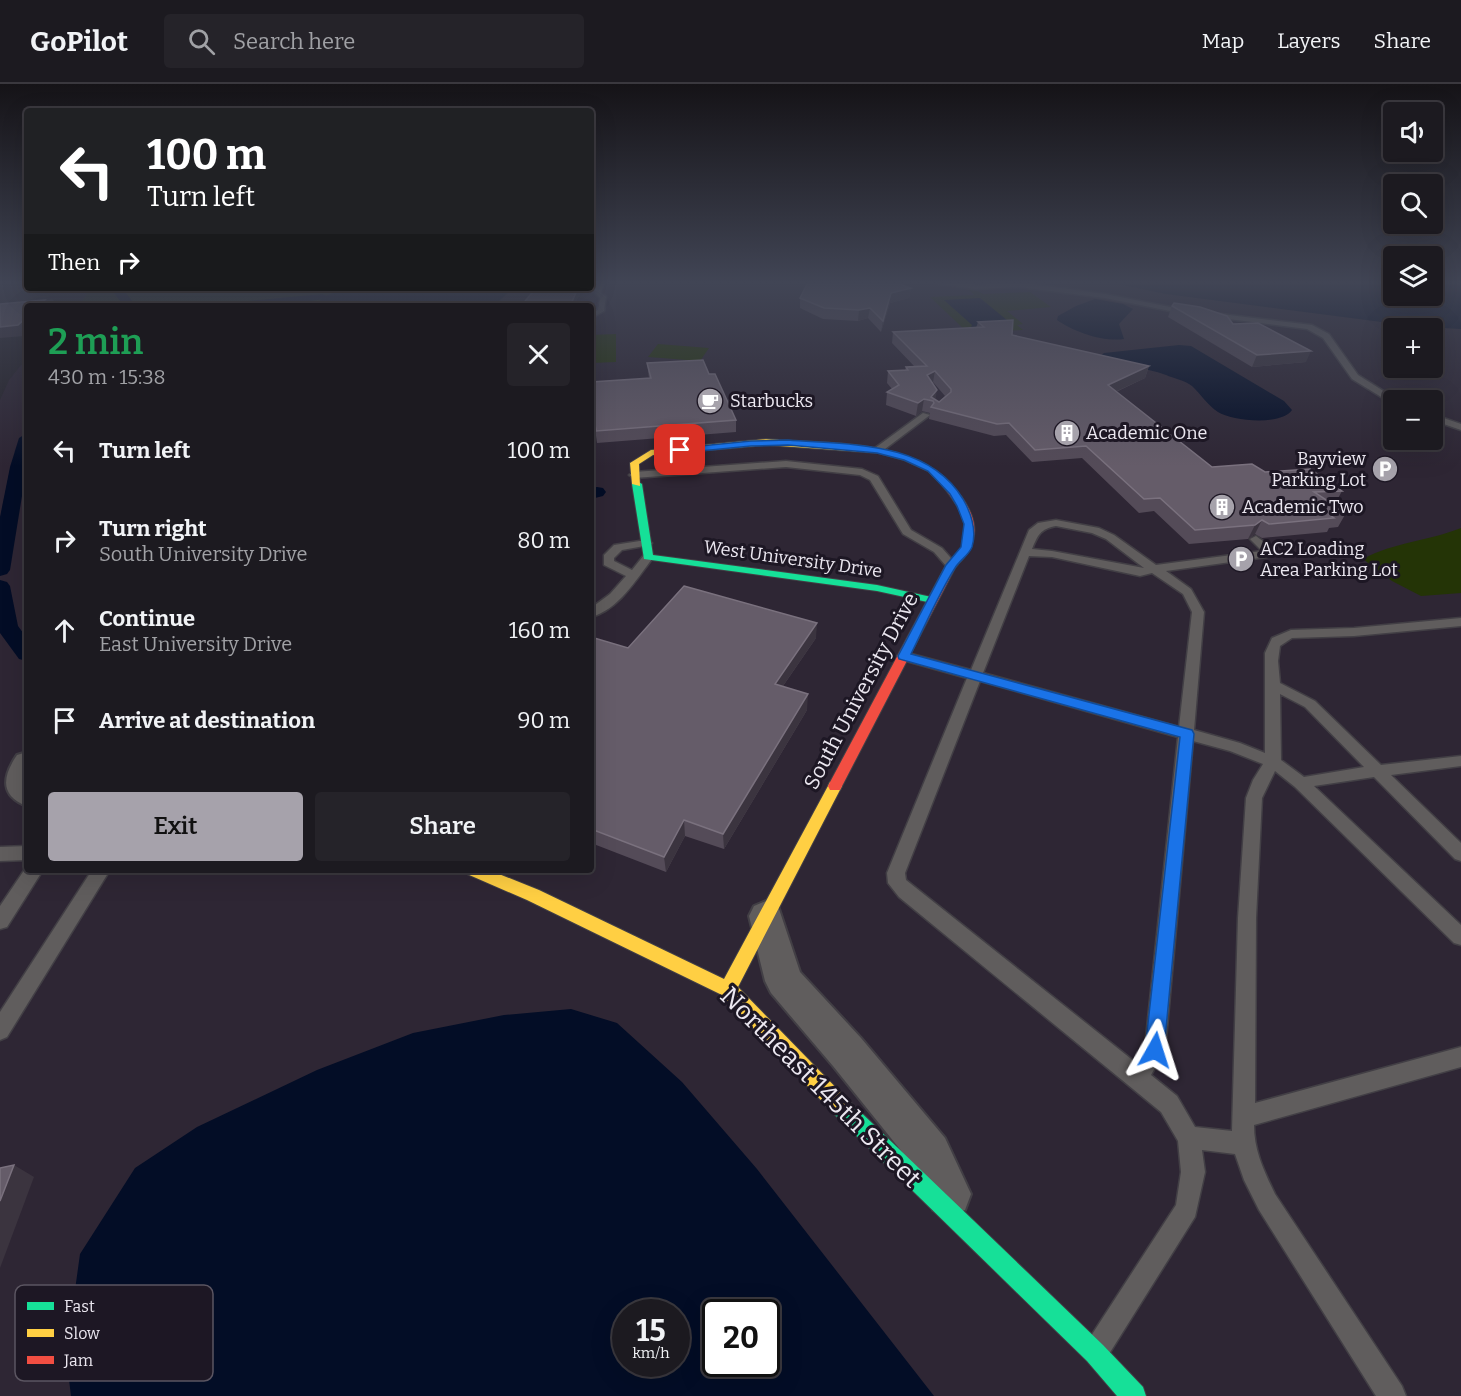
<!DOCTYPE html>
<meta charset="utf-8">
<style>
:root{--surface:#1c1a20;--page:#252329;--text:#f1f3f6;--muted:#a0a1a5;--line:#3a383e;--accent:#a6a2ab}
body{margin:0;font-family:Bitter,serif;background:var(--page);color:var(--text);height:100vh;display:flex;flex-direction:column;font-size:22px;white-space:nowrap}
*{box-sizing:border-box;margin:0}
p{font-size:20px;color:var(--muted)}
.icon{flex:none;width:33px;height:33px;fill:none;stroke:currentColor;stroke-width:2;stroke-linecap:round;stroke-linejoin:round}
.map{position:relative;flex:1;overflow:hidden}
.sheet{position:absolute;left:24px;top:219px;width:570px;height:570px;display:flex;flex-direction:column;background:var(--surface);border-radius:6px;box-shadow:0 6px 24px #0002,0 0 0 2px var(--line)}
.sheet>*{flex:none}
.banner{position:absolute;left:24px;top:24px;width:570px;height:183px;border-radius:6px;box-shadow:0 6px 24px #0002,0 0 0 2px var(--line);background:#202124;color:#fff;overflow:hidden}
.tools{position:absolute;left:1383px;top:18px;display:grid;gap:12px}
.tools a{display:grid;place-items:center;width:60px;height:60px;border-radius:6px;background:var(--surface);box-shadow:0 6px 24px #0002,0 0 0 2px var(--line);font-size:30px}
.speed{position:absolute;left:612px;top:1215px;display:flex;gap:12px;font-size:30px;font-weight:700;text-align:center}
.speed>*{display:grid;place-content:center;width:78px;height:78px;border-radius:50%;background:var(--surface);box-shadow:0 6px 24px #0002,0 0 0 2px var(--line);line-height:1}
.speed small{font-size:15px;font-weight:400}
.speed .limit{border:3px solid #111;border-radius:9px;background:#fff;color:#111}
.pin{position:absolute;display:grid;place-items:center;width:51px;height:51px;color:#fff;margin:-26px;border-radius:12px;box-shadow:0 3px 9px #0006}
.me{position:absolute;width:66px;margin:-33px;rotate:6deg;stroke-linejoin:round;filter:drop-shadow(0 0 4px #0008)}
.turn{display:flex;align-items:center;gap:21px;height:126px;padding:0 24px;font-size:27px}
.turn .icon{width:78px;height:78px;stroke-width:2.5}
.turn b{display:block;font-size:42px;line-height:51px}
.then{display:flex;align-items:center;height:57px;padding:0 24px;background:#0003;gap:12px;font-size:22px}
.round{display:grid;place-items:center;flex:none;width:63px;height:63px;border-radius:6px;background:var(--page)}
.headline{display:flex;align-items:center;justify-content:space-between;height:102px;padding:0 24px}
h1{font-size:36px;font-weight:600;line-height:45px;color:#1e9e55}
.primary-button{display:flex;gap:12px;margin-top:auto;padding:12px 24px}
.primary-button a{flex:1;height:69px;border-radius:6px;background:var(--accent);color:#111;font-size:24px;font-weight:600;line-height:69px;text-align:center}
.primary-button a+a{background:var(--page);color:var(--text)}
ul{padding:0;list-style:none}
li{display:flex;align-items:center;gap:18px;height:90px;padding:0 24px}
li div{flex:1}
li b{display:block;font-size:22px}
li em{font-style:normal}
header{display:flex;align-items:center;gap:36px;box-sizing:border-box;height:84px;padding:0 30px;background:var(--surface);border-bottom:2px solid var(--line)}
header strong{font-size:28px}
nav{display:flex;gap:33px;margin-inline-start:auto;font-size:21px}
.search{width:420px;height:54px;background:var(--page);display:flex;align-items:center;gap:15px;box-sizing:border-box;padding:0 21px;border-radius:6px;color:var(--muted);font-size:22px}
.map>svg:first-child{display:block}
.education{fill:#2e2634;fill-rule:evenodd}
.green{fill:#243406}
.water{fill:#030d26;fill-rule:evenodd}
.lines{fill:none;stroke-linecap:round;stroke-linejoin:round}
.canal{fill:#030d26;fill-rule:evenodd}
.lane-casing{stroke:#423f45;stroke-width:3}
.street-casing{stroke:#423f45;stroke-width:4}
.fast-casing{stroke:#423f45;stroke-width:2}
.slow-casing{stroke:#423f45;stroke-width:2}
.jam-casing{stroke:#423f45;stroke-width:2}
.lane{fill:#605d5d;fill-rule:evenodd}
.street{fill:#605d5d;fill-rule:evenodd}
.fast{fill:#16e098;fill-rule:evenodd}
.slow{fill:#ffcf43;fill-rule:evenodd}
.jam{fill:#f24e42;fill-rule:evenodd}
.wall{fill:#544b58;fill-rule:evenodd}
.shaded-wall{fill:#3b343f}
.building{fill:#655c69;stroke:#7a717e;stroke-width:1.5;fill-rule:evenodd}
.route{fill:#1a73e8;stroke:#114b97;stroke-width:1.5}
.labels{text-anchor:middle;stroke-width:6;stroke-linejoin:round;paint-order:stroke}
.far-poi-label{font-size:18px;fill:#ebe7f0;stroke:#1d1724;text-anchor:start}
.far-street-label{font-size:18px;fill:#ebe7f0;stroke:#1d1724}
.street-label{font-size:21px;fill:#ebe7f0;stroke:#1d1724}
.near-street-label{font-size:26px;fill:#ebe7f0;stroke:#1d1724}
.key{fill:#1d1724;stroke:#5b5561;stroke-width:1.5}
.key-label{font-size:16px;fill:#ebe7f0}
</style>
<header>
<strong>GoPilot</strong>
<div class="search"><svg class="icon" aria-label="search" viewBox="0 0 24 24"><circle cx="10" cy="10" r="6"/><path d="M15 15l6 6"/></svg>Search here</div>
<nav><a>Map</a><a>Layers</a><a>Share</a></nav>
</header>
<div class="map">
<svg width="1461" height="1312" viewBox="0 0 1461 1312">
<rect width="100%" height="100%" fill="#26232a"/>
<path class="education" d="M591 198H1109L1166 210 1413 242 1461 245V1312H0V316L9 296 21 281 27 280V786H591V222H495L513 204H591ZM1394 244H1432V284H1394ZM1394 316H1432V356H1394ZM626 1228H676V1280H626ZM716 1228H766V1280H716Z"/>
<g class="green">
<path d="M81 204H376L330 210 318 219 324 222H79L87 210Z"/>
<path d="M973 204 983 210 1030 208 1051 223 1007 227 1023 240 1017 241 1023 246 973 248 966 247 930 213 974 211 968 205Z"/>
<path d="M616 250V278L591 279V251Z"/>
<path d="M658 260 709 264 700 277 648 273Z"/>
<path d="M1461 444V509L1421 512 1392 497 1363 475C1394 458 1429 457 1461 444Z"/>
</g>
<g class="water">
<path d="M1109 198H1393L1394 212H1432L1433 198H1461V245L1413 242 1166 210Z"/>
<path d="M376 204H513L499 217 487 222H324L318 219C328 204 359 206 376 204Z"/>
<path d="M980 214 1013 241 971 243 972 241 944 216Z"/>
<path d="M1095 215 1123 220 1133 225 1119 240 1124 255C1103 258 1074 248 1057 236L1058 232 1076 222Z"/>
<path d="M1179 261 1191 262 1284 317 1292 326C1281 342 1232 337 1218 328 1207 321 1201 310 1192 302 1186 297 1173 294 1166 291 1145 283 1120 283 1100 272L1104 269Z"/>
<path d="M571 925 617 939 682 998 757 1085 934 1312H71L66 1271 80 1170 135 1084 197 1043 317 986 413 949 504 931ZM626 1228H676V1280H626ZM716 1228H766V1280H716Z"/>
</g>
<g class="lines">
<g class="canal">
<path d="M110 204H122L133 218 140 222H124Z"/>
<path d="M322 210 326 211V215L264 222H222L228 219Z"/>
<path d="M27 349V381L10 486 7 490 0 492V433L10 383 19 354Z"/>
<path d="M597 403 603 404 606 408 603 412 591 415V404Z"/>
<path d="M0 496 7 498 10 502 18 542 27 554V577L19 575 0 549Z"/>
</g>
<g class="lane-casing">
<g id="lane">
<path d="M599 198H605L601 209 606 213 604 227 591 234V229L598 226 600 214 595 209Z"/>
<path d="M967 198 976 201 1017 198 1105 210 1180 225 1312 241 1329 250 1358 291 1398 316 1391 319 1352 295 1323 254 1307 245 1180 229 1105 214 1019 203 975 205 935 199Z"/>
<path d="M52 217 54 220 0 225V221Z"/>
<path d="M923 329 930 331 881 368H875V364Z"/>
<path d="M1432 330 1461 340V346L1432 336Z"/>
<path d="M786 377 862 385 878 392 911 446 942 464 957 481 955 483H947L934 468 903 450 870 396 860 391 786 383 634 394 629 391 634 388Z"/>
<path d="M1056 436 1099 444 1114 451 1156 481 1262 467 1250 455 1256 452 1272 464 1273 470 1267 473 1166 487 1191 505 1204 528 1194 646 1240 659 1265 669V569L1272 554 1291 546 1354 544 1461 534V542L1354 552 1292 554 1280 562 1278 577 1280 599 1315 617 1381 681 1461 672V682L1391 691 1461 759V777L1455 775 1374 693 1314 702 1461 841V861L1454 859 1295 703 1275 687 1262 714 1256 834 1255 1019 1461 963V983L1254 1041C1254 1067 1264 1087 1275 1110L1402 1302 1406 1312H1376L1259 1126 1244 1096 1235 1070 1202 1066 1205 1088 1195 1133 1109 1270 1100 1274 1091 1270 1087 1261 1091 1252 1176 1121 1181 1088 1178 1057 1161 1028 899 813 888 799 887 789 967 594 899 575 897 572 904 568 971 586 1029 446 1038 439ZM1056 442 1092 449 1106 455 1144 484 1052 467 1032 465C1038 451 1040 445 1056 442ZM1029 472 1052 473 1140 492 1152 489 1183 510 1192 528 1179 643 983 589ZM980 597 1178 653 1145 963 1135 978 906 796 905 789ZM1280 610 1305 623 1364 683 1304 693 1281 676ZM1193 657 1230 667 1263 680 1253 696 1246 714 1238 834 1232 1047 1195 1043 1177 1012 1151 991 1165 966Z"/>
<path d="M646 456 652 459 650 461 622 466 614 474V477L632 486 644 471H652V475C636 496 618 526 591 533V524L610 510 626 492 604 481V471L614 461Z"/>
<path d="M27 762V776L0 777V763Z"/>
<path d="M27 782V786H43L7 843 0 845V822Z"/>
<path d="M92 786H110L7 953 0 956V928Z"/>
</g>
</g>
<g class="street-casing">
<g id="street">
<path d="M27 668V722C0 712 2 693 17 671Z"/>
<path d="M766 817 778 822 800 888 861 954 945 1054 971 1110 965 1126 949 1132 933 1126 915 1084 833 982 771 909 765 897 749 832 754 822Z"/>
</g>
</g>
<g class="fast-casing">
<g id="fast">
<path d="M637 397 642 400 653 471 877 501 936 514 938 516 932 519 877 507 644 475 632 400Z"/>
<path d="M840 1012 847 1015 1103 1261 1143 1303 1146 1312H1117L1087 1277 833 1029 830 1022 833 1015Z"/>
</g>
</g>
<g class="slow-casing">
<g id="slow">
<path d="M766 355C823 360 912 354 952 401L944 403 928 387 904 376 878 369 766 361 653 371 639 380 640 402 632 400 630 379 651 366Z"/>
<path d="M835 697 840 698 842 702 738 903 847 1015 850 1022 847 1029 840 1032 833 1029 722 911 527 816 467 790 465 786H489L539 806 724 895 828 702 830 698Z"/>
</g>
</g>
<g class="jam-casing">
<path id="jam" d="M944 399H950C976 427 986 454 956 482L840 706H830L828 702 946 481C951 475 959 470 962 463 972 440 956 418 942 401Z"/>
</g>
<use href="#lane" class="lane"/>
<use href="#street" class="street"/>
<use href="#fast" class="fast"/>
<use href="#slow" class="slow"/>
<use href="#jam" class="jam"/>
</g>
<g class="wall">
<path d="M536 204H582L574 222H521Z"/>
<path d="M911 204 909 214 890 219 881 248 868 234 858 237 823 235 800 224V214Z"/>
<path d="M1172 222 1233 240 1306 278 1252 283 1168 233Z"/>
<path d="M978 238 1012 251 1149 282 1145 294 1116 308 1212 383 1265 388 1342 407 1335 420H1333L1346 429 1338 443 1329 444 1327 448 1262 454 1255 450 1248 455 1189 460 1154 427 1139 429 1082 374 1032 378 1006 351 994 352 929 335 930 329 922 327 916 332 886 321 887 308 892 305 887 299 888 287 905 286 906 283 914 282 892 259 893 248 976 244ZM933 298 945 312 939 318 935 316Z"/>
<path d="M647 279 709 290 736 336V348L597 359 591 314 649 294Z"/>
<path d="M591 553 628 564 816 554 783 602 807 626 724 765 685 752 666 788 591 759Z"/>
</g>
<g class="shaded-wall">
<path d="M578 204H582L574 222H572L571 220Z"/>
<path d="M911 204 909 214 890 219 881 248 883 237 891 209Z"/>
<path d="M45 216 48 222H39Z"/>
<path d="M870 224 868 234 858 237 859 226Z"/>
<path d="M27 233V250L24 252 0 254V243Z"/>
<path d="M1311 267 1306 278 1252 283 1257 271Z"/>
<path d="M1149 282 1145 294 1104 313 1108 301Z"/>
<path d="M935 287 933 298 925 303 927 291Z"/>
<path d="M937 306 935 318 931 313Z"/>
<path d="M924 315 922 327 916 332 918 319Z"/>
<path d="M1262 436 1255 450 1248 455 1255 441Z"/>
<path d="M817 539 816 554 774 615 775 600Z"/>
<path d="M808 610 807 626 724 765 723 750Z"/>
<path d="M684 736 685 752 666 788 664 773Z"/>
<path d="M14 1081 34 1093 0 1184V1117Z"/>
</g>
<g class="building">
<path d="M808 198H895L911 204 891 209 883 237 870 224 859 226 824 224 800 214Z"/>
<path d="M536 204H578L571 220H558V222H521Z"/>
<path d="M45 216 39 222H27V233L18 241 0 243V220Z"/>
<path d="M1174 219 1200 223 1227 232 1233 240 1258 239 1311 267 1257 271 1172 222Z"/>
<path d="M1013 236 1012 251 1149 282 1108 301 1212 383 1252 380 1265 388 1310 385 1342 407 1314 408 1346 429 1330 431 1334 434 1269 440 1262 436 1255 441 1195 446 1160 414 1144 415 1086 362 1035 366 1009 339 997 340 931 323 934 319 933 317 924 315 918 319 887 308 899 301 888 287 908 286 906 283 927 282 893 248 984 243 978 238ZM935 287 951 305V308L939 318 931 313 937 306 927 291Z"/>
<path d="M703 276 709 290H715L736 336 596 347 591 312V298L651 294 647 279Z"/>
<path d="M684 502 817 539 775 600 808 610 723 750 684 736 664 773 591 745V553L628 564Z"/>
<path d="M14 1081 0 1117V1084Z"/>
</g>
<linearGradient id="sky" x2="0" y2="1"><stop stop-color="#151317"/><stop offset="0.52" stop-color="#414555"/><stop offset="1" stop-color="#414555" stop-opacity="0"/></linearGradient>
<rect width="1461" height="382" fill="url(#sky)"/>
<path class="route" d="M788 356C848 361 927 356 963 415 971 429 977 446 972 463 969 471 959 477 955 484 938 511 925 542 911 570L1192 646 1194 650 1164 966 1161 972 1155 975 1148 972 1145 966 1180 653 899 575 898 572 946 481 961 463 964 440 957 422 950 410 928 387 904 376 877 369 788 361 751 362 680 369 675 366 680 364 751 357Z"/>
<defs>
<g id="cafe-disc" transform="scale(1.35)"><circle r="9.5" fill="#a6a2ab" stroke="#1d1724"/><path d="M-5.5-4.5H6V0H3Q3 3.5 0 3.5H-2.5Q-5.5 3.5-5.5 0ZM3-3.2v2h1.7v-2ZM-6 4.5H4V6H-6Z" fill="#fff"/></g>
<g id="building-disc" transform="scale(1.35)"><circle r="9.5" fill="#a6a2ab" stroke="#1d1724"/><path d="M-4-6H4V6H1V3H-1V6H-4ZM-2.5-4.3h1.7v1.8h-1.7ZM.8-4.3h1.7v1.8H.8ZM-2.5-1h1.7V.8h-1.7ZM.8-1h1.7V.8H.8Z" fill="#fff"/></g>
<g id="parking-disc" transform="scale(1.35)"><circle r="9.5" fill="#a6a2ab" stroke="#1d1724"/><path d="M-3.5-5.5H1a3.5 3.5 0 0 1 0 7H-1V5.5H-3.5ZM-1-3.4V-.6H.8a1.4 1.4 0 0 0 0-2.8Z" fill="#fff"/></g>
</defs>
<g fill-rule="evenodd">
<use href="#cafe-disc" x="710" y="317"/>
<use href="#building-disc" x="1067" y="349"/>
<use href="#parking-disc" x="1385" y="385"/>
<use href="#building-disc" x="1222" y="423"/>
<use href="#parking-disc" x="1241" y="475"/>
</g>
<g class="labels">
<g class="far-poi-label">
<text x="730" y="323">Starbucks</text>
<text x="1086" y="355">Academic One</text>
<text x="1366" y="381" text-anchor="end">Bayview<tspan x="1366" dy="21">Parking Lot</tspan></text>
<text x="1242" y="429">Academic Two</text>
<text x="1260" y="471">AC2 Loading<tspan x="1260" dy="21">Area Parking Lot</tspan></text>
</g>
<g class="far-street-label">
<text transform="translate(793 475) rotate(8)" y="6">West University Drive</text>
</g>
<g class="street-label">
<text transform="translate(861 607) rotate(-62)" y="7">South University Drive</text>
</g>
<g class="near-street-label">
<text transform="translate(821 1003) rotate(45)" y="9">Northeast 145th Street</text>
</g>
</g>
<rect x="15" y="1201" width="198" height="96" rx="9" class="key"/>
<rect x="27" y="1218" width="27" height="8" fill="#16e098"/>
<rect x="27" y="1245" width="27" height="8" fill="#ffcf43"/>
<rect x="27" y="1272" width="27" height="8" fill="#f24e42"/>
<g class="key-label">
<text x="64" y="1228">Fast</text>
<text x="64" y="1255">Slow</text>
<text x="64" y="1282">Jam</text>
</g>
</svg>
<div class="tools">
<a><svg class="icon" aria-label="sound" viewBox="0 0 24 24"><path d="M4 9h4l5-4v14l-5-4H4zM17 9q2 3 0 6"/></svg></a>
<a><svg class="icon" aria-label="search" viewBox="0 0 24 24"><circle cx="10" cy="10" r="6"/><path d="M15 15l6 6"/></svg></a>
<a><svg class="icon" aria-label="layers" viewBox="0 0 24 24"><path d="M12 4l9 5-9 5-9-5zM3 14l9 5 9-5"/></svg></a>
<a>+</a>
<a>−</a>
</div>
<div class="speed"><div>15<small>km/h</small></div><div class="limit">20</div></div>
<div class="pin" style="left:680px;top:366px;background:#d93025"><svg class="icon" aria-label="arrive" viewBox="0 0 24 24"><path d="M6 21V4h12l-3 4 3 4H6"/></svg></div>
<svg class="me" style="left:1155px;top:966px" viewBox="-20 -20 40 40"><path d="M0-17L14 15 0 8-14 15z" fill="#1a73e8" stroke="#fff" stroke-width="4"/></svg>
<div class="banner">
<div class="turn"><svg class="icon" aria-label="left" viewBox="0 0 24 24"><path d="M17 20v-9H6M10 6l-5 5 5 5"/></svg><div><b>100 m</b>Turn left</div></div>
<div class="then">Then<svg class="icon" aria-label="right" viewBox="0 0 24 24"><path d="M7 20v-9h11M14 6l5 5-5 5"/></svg></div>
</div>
<section class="sheet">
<div class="headline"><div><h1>2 min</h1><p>430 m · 15:38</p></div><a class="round"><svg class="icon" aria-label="close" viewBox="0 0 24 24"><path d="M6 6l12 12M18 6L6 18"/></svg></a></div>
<ul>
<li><svg class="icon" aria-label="left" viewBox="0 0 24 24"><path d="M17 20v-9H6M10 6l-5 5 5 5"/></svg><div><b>Turn left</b></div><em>100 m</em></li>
<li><svg class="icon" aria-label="right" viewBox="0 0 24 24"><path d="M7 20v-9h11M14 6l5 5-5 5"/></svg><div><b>Turn right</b><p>South University Drive</p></div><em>80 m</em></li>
<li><svg class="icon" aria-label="ahead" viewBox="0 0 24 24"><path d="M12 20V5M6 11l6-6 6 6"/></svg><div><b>Continue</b><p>East University Drive</p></div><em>160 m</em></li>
<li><svg class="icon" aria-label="arrive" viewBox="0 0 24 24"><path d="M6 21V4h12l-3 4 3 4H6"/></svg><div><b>Arrive at destination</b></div><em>90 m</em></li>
</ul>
<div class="primary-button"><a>Exit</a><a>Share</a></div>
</section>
</div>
